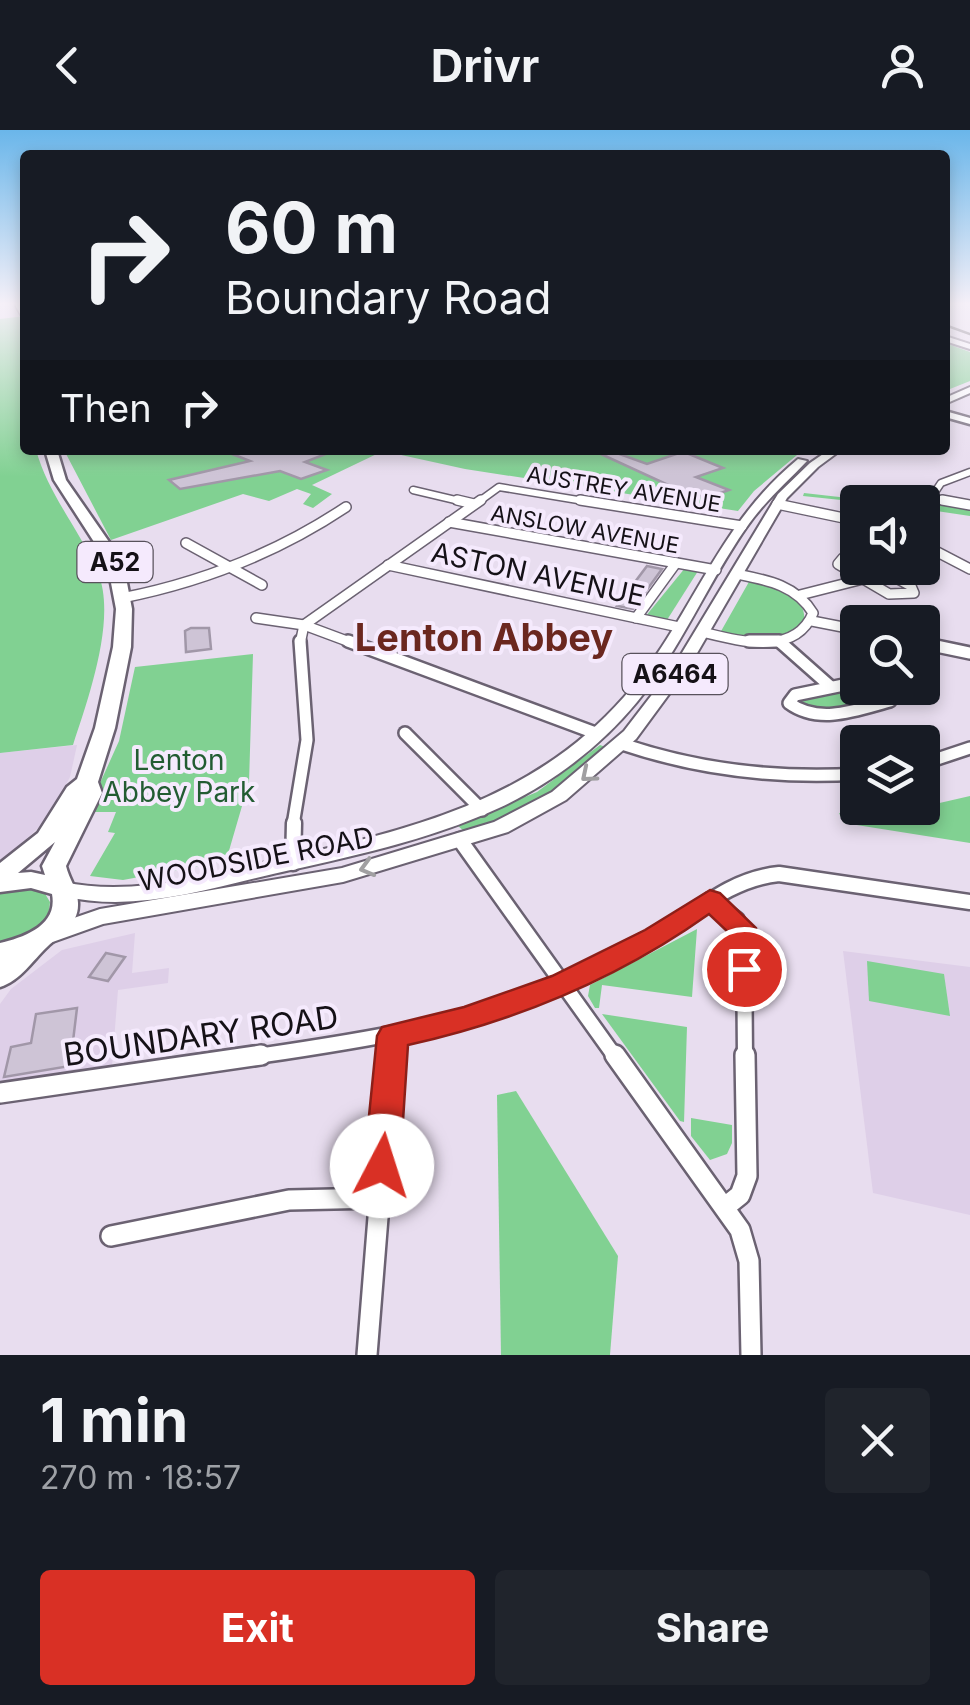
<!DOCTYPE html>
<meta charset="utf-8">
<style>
:root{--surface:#171b24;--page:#20242c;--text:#f1f3f6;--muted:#9ea1a6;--accent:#d93025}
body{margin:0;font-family:Inter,sans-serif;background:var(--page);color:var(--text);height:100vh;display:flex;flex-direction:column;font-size:38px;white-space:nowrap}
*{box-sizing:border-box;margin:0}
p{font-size:32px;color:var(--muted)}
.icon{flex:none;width:55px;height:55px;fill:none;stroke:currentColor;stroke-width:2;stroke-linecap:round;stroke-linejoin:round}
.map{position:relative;height:1225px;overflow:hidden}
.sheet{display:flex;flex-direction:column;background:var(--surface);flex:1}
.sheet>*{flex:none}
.top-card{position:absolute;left:20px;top:20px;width:930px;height:305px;border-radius:10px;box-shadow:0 5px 15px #0003;background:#171b24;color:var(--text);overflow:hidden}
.controls{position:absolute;left:840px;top:355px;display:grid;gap:20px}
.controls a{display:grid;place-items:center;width:100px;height:100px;border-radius:10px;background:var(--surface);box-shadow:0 5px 15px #0003;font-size:50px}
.pin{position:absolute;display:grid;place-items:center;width:85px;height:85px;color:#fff;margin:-42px;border:5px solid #fff;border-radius:50%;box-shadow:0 2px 10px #0007}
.me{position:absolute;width:110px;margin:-55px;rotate:5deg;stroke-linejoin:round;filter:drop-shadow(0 0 8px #0008)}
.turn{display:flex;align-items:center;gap:35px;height:210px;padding:0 40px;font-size:45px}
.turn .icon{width:130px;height:130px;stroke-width:2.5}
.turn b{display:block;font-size:70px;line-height:85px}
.then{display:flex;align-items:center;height:95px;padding:0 40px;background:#0003;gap:20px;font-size:38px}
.round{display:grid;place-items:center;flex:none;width:105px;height:105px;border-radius:10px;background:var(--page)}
.summary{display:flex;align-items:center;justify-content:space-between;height:170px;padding:0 40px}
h1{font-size:60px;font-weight:700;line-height:75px}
.primary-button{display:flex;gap:20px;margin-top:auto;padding:20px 40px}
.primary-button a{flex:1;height:115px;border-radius:10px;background:var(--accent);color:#fff;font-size:40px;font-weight:700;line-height:115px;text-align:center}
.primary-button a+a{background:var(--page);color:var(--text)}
header{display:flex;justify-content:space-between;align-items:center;height:130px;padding:0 40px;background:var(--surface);font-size:45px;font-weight:700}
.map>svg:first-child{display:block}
.built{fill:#decfe8}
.green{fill:#81d192}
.building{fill:#cec4d6;stroke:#a197a8;stroke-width:2.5}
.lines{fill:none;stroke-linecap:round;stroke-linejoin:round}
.street-far5-casing{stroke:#6b6272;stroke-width:8}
.street-far4-casing{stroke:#6b6272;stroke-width:9}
.street-far3-casing{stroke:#6b6272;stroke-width:12}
.street-far2-casing{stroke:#6b6272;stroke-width:16}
.street-far1-casing{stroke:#6b6272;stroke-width:19}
.street-casing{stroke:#6b6272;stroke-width:24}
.secondary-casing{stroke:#6b6272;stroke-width:5}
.primary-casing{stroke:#6b6272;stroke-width:4}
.highway-casing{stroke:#6b6272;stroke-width:5}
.street-far5{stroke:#fff;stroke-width:5}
.street-far4{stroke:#fff;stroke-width:6}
.street-far3{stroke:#fff;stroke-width:9}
.street-far2{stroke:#fff;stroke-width:11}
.street-far1{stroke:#fff;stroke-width:14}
.street{stroke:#fff;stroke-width:19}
.secondary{fill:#fff;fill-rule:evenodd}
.primary{fill:#fff;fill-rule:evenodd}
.highway{fill:#fff;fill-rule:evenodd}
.tram{stroke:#342f36;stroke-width:2.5}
.oneway{stroke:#a1a0a2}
.route{fill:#d93025;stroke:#8d1f18;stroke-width:2.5}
.labels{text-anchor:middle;stroke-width:8;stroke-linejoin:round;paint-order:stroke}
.far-street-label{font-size:22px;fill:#151117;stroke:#f5eafd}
.shield{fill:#f5eafd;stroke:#58525c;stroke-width:2.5}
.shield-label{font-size:25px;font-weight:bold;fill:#151117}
.street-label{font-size:28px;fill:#151117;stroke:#f5eafd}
.park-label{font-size:28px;fill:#225c32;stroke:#f5eafd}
.near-street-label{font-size:32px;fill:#151117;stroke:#f5eafd}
.district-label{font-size:38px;font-weight:bold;fill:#6b271f;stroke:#f5eafd}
</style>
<header><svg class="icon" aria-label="back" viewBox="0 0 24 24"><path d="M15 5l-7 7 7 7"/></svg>Drivr<svg class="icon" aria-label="person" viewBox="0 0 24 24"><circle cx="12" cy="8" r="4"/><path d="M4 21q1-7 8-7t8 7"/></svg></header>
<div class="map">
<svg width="970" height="1225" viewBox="0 0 970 1225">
<rect width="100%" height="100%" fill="#e8ddef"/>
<g class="built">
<path d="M77 615 70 647 48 689 0 733V623Z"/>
<path d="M135 803 132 843 169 838 168 853 118 860 112 936 0 954V874L11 859 62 820Z"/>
<path d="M843 821 970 837V1085L873 1063Z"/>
</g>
<g class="green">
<path d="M25 186V320H36C49 366 80 400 98 443 117 489 88 569 73 615L0 623V189Z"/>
<path d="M945 213 970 222V251L945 261Z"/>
<path d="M64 320H803L754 361 738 381 465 339 383 321 312 355 332 364 313 378 303 374 311 364 297 359 269 371 243 364 111 410Z"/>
<path d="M860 362 970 378V386L923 379 922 372H860L803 366 804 363 857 369Z"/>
<path d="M685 438 698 441 667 490 645 487Z"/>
<path d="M750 450C771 454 808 464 804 491 782 514 749 508 720 503Z"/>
<path d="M253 524 249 652 226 731 123 750 90 746 115 703 108 702 116 682H87L119 611 135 537Z"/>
<path d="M858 558H879L887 565 885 569 815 582 801 579 796 568Z"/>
<path d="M600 615 611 619 528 680 466 703 457 695 537 662Z"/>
<path d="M970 666V713L844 693 839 683 909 680Z"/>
<path d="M31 757 44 762 50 772C49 801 23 807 0 816V760Z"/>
<path d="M697 799 692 867 602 855 599 878H595L588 866 590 855Z"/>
<path d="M867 831 944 844 950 886 869 871Z"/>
<path d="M602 884 687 897 684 992 680 991Z"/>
<path d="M516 961 618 1126 610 1225H501L497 965Z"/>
<path d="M691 988 732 995V1013L727 1024 710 1030 691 1006Z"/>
</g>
<g class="building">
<path d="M222 320H331V322L305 332 327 340 301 349 280 341 180 359 169 350 250 331Z"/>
<path d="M614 322 647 334 682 322 689 324 723 338 696 347 729 360 707 368 679 360 603 325Z"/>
<path d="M647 436 662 439 633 479 617 476Z"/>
<path d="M191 498H209L211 519 186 522 185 501Z"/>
<path d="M106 823 125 827 108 851 89 847Z"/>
<path d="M77 878 70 936 4 947 11 917 31 913 36 884Z"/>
</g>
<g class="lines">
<g class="street-far5-casing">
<path id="street-far5" d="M18 175 23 184"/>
</g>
<g class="street-far4-casing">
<g id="street-far4">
<path d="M413 360 468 373"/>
<path d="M919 366 956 373"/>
<path d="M931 368 941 353 970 342"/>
<path d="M477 373 499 357 596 373"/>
</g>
</g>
<g class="street-far3-casing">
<g id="street-far3">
<path d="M457 370 474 374"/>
<path d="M580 370 742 396"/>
<path d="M942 370 970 375"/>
<path d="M777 374 858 391"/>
<path d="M449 392 716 440"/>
<path d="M186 413 262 455"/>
<path d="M922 414 970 439"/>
<path d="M858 428H843L838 434 889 464 914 463 911 456 878 438"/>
<path d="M388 435 679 497"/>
<path d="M800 465 863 449"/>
<path d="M122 468C203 452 277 423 346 377"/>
<path d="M256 488 304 495 355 514"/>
<path d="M636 488 676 433"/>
<path d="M812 491 858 500"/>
<path d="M304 495 481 370"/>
<path d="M702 502C739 511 795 527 813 483 796 455 767 450 737 444"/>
<path d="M779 511 782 514"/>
<path d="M922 513 926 514"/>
<path d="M300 514 304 495"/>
</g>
</g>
<g class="street-far2-casing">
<g id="street-far2">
<path d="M348 511 598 604"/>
<path d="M749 511H777"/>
<path d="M779 511 831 557"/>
<path d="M922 513 970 523"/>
<path d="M858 552 795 565 789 573C819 595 857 580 890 571L894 564 888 558"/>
<path d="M405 603 482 680"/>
<path d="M622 614C699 640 776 649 858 644"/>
<path d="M922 634 970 618"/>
<path d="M293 695 307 610 300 511"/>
</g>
</g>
<g class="street-far1-casing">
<g id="street-far1">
<path d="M460 710 616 928"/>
<path d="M293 733 294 693"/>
<path d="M710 770 737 790 744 811 745 928"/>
<path d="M244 928C352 912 461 897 563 854 595 840 629 824 659 806 699 780 730 749 779 744L970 772"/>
<path d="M391 928 393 906"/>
</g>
</g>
<g class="street-casing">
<g id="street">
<path d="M615 925 740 1100 749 1131 751 1225"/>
<path d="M0 963 261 925"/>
<path d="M725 1077 740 1065 747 1046 745 925"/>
<path d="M111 1106 289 1070 379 1068"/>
<path d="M367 1225 391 925"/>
</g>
</g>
<g class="secondary-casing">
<path id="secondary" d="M945 281 970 288V294L945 287Z"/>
</g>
<g class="primary-casing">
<g id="primary">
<path d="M945 206 970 214V219L945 211Z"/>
<path d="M970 257V263L945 274V268Z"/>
<path d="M829 320H841L818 337 787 368 689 537 636 609 566 670 508 702 343 752 103 794 47 814 39 812 36 806 39 800 100 779 342 738 494 692 552 662 624 601 674 536 778 364 810 333Z"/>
<path d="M798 329 807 331C786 353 764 372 746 398 707 454 681 519 637 572 600 617 551 654 499 678 427 711 349 727 273 744 204 760 133 783 63 766L56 764 53 759 56 754 63 752C129 766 194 748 258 734 395 703 527 677 624 567 692 490 714 398 798 329Z"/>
</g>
</g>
<g class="highway-casing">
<path id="highway" d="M45 320H57L66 350 123 432 132 479 131 517 115 598 98 652 102 663 66 736C69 749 78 760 78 773 79 795 60 804 47 817 33 830 20 851 0 857V813C25 807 58 795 52 764L31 758 0 762V733L38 703 67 657 77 649 95 598 113 517 116 479 107 432 54 350ZM55 712 42 736 45 745 31 742 18 743Z"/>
</g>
<use href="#street-far5" class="street-far5"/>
<use href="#street-far4" class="street-far4"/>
<use href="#street-far3" class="street-far3"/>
<use href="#street-far2" class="street-far2"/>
<use href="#street-far1" class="street-far1"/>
<use href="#street" class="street"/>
<use href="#secondary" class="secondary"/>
<use href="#primary" class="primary"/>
<use href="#highway" class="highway"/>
<path class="tram" d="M945 195 970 204"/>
</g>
<defs><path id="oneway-chevron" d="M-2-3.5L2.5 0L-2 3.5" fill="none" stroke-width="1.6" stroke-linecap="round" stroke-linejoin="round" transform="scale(2.5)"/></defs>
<g class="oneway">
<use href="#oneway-chevron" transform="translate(588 645) rotate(140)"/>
<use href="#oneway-chevron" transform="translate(367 738) rotate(164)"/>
</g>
<linearGradient id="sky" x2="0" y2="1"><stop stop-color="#6ab6ea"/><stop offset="0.5" stop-color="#f5f0f8"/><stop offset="1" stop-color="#f5f0f8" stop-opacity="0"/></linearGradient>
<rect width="970" height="347" fill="url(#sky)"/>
<path class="route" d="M710 760 720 763 756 798 759 839 755 847 744 850 734 847 730 839 728 802 709 784C619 848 516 891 408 915L400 1036 395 1047 382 1052 369 1047 364 1036 377 906 382 897 464 877 552 846 645 800Z"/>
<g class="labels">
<g class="far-street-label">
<text transform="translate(624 359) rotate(9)" y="8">AUSTREY AVENUE</text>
<text transform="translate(585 399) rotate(10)" y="8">ANSLOW AVENUE</text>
</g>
<g class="shield">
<rect x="77.5" y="412" width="75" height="40" rx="8"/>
<rect x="622.5" y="524" width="105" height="40" rx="8"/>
</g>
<g class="shield-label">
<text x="115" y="441">A52</text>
<text x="675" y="553">A6464</text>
</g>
<g class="street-label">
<text transform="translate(538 444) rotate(12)" y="10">ASTON AVENUE</text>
<text transform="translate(256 729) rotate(-11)" y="10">WOODSIDE ROAD</text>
</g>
<g class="park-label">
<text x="179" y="640">Lenton<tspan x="179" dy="32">Abbey Park</tspan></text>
</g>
<g class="near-street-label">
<text transform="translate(201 906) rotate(-8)" y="11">BOUNDARY ROAD</text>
</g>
<g class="district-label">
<text x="484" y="521">Lenton Abbey</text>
</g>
</g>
</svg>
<div class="controls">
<a><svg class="icon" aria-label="sound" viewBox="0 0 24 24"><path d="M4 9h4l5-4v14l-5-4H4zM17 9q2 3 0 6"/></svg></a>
<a><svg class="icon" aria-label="search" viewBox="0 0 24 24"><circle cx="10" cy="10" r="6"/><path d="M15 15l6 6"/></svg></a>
<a><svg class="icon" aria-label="layers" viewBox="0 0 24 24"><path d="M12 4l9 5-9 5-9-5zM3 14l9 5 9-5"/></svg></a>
</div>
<div class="pin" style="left:744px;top:839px;background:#d93025"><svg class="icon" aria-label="arrive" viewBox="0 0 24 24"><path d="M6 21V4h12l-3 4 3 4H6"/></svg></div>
<svg class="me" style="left:382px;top:1036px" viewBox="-20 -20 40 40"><circle r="19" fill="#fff"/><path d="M0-13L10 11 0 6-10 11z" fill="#d93025"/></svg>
<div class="top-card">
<div class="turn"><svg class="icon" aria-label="right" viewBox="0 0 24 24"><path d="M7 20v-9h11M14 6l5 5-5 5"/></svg><div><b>60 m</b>Boundary Road</div></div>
<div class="then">Then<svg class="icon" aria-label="right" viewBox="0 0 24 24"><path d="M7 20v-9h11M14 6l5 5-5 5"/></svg></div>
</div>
</div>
<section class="sheet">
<div class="summary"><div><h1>1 min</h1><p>270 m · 18:57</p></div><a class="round"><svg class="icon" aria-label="close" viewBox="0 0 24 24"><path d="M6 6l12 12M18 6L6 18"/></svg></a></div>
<div class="primary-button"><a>Exit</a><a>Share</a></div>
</section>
